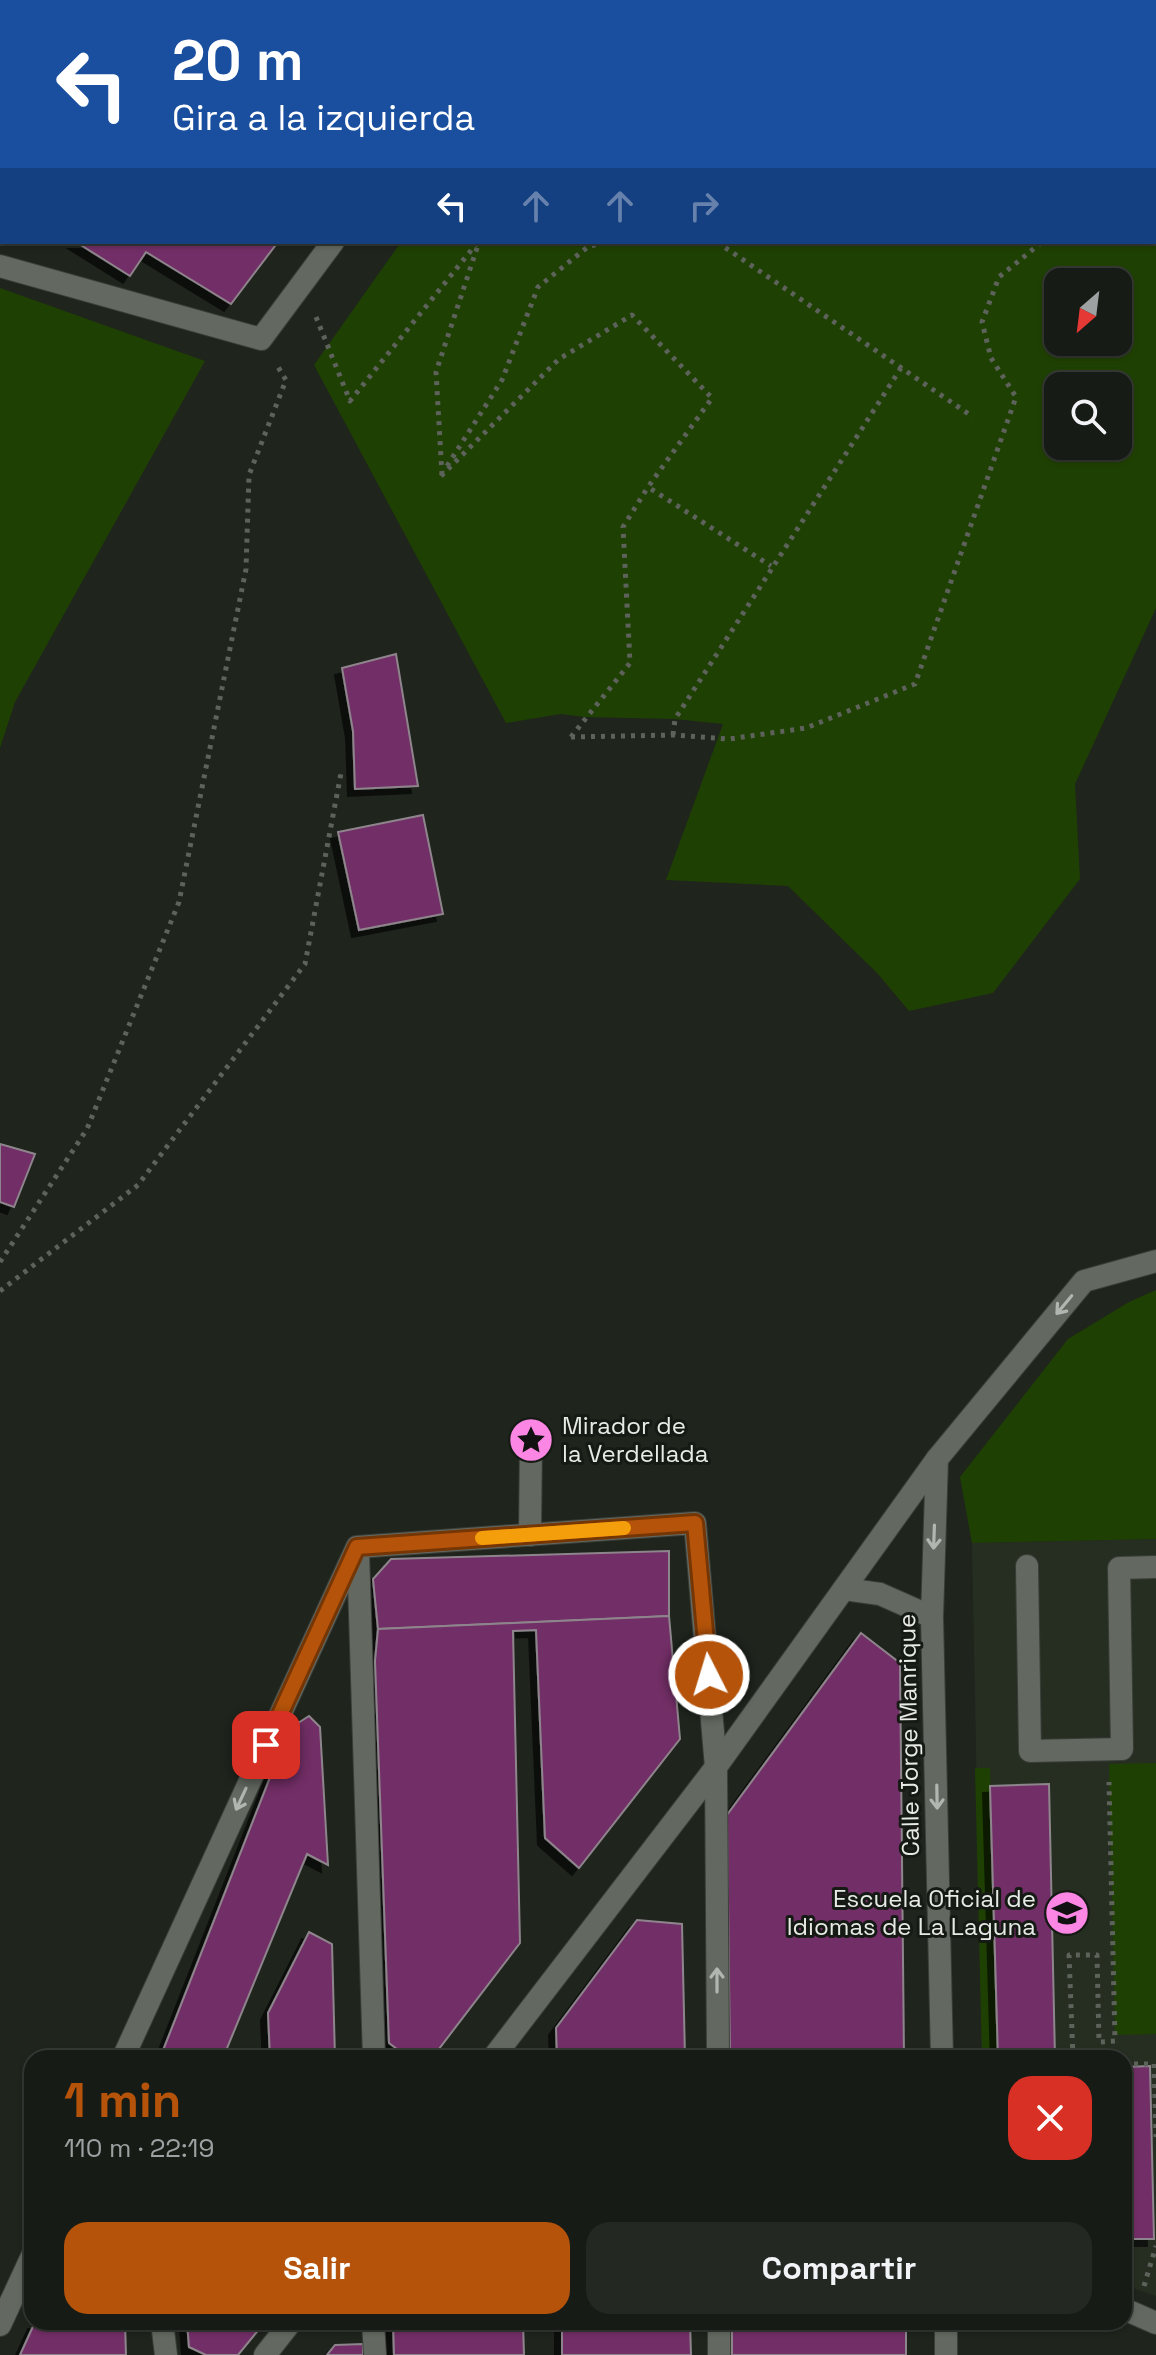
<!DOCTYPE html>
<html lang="es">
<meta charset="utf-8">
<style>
:root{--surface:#171b16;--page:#242823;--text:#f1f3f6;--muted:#9ea1a1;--line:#363935;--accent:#b45309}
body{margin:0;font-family:"Space Grotesk",sans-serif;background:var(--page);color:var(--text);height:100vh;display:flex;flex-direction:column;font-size:30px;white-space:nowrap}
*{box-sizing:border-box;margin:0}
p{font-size:26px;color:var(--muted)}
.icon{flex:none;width:44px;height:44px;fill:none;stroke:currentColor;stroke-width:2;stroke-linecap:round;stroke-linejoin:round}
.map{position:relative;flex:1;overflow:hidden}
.panel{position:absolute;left:24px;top:2050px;width:1108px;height:280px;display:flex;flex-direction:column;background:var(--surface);border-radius:24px;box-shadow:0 2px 6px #0004,0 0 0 2px var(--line)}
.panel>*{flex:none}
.guide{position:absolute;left:0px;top:0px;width:1156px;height:244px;box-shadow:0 2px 6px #0004,0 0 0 2px var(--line);background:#1a4fa0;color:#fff;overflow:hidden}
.needle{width:52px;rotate:208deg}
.controls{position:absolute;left:1044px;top:268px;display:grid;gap:16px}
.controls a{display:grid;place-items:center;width:88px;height:88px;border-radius:16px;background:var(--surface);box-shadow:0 2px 6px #0004,0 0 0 2px var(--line);font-size:40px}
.pin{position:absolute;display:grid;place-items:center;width:68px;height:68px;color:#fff;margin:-34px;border-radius:16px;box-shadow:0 4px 12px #0006}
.me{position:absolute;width:88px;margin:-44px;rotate:355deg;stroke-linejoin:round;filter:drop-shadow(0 0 6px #0008)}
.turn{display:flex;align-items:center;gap:28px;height:168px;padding:0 40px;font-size:36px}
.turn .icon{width:104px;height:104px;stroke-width:2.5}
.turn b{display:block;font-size:56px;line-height:68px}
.lanes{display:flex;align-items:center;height:76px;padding:0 40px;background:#0003;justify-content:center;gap:40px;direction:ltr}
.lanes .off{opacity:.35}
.round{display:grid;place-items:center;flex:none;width:84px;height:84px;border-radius:24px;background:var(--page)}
.overview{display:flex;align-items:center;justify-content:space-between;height:136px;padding:0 40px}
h1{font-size:48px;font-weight:700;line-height:60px;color:var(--accent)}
.primary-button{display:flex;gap:16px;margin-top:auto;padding:16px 40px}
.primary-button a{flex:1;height:92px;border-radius:24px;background:var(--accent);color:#fff;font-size:32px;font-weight:700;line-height:92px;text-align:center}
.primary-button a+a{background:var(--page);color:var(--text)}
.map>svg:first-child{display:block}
.built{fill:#262e22}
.green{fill:#1f4003;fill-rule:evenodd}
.building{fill:#722e66;stroke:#8e858c;stroke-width:2;filter:url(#shadow)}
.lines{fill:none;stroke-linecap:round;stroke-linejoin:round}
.service-casing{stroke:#3a3e38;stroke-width:24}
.pedestrian-casing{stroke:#3a3e38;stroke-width:24}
.minor-casing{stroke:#3a3e38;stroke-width:24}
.path{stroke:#5d625b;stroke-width:5;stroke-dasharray:4 6;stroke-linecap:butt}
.service{stroke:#636961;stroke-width:22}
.pedestrian{stroke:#636961;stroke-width:22}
.minor{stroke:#636961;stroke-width:22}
.oneway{stroke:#b2b6b0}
.route-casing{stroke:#753606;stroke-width:20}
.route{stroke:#b45309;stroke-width:14}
.slow{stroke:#f59e0b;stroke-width:14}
.labels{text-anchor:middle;stroke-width:6;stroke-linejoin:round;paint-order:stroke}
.poi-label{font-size:24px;fill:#e7eae5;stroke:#161a14;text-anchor:start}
.street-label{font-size:24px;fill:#e7eae5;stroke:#161a14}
</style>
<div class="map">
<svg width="1156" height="2355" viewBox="0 0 1156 2355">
<defs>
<filter id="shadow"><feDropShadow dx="-7" dy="7" stdDeviation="0" flood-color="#0009"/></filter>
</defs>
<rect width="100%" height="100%" fill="#1f241d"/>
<path class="built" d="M1156 1539V2296L1124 2285V2058H982L972 1543Z"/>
<g class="green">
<path d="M577 0H1156V608L1075 784 1080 879 993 993 909 1011 878 974 788 886 666 880 723 724 675 719 584 717 561 714 506 723 314 365 401 242H1154V2H575ZM1058 282H1118V342H1058ZM1118 386V446H1058V386Z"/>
<path d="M0 288 205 361 15 702 0 748Z"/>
<path d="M1156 1290V1539L972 1543 960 1477 1068 1339 1129 1302Z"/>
<path d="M1156 1763V2034L1115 2035 1109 1764Z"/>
<path d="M975 1768H990L998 2058H982Z"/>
</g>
<g class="building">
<path d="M0 0H112L2 2 0 148Z"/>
<path d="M224 0H460L223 2Z"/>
<path d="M76 242H278L231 304 146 252 130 276Z"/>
<path d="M396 654 418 786 355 789 353 731 342 668Z"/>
<path d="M423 815 443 914 359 930 338 832Z"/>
<path d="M0 1144 35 1154 14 1207 0 1202Z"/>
<path d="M669 1551V1616L378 1629 373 1579 391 1559Z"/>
<path d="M669 1616 680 1739 579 1868 545 1838 536 1630 513 1631 520 1943 432 2058H409L389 2043 375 1661 378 1629Z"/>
<path d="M861 1633 900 1663 904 2058H730L727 1815Z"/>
<path d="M309 1716 320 1727 328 1865 307 1854 223 2058H165L164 2048 289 1729Z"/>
<path d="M1049 1784 1055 2058H998L990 1786Z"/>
<path d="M637 1920 682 1924 685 2058H557L556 2028Z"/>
<path d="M309 1932 332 1944 335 2058H270L268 2013Z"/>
<path d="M1150 2066 1154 2239H1124V2067Z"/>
<path d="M35 2322H125L126 2355H20Z"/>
<path d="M187 2322H260L261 2327 238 2355H206L189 2347Z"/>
<path d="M393 2322H523L524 2355H394Z"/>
<path d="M562 2322H690L691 2355H562Z"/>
<rect x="732" y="2322" width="174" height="33"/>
<path d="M363 2344V2355H327L335 2345Z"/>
</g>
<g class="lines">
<g class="service-casing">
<path id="service" d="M1027 1566 1030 1751 1122 1749 1119 1568 1156 1567"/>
</g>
<g class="pedestrian-casing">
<g id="pedestrian">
<path d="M530 1535 531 1440"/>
<path d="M1124 2309 1156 2323"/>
</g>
</g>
<g class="minor-casing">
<g id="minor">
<path d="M172 2 174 0"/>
<path d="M516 2 517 0"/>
<path d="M0 228 2 225"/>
<path d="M0 266 261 339 333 242"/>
<path d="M937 1459 932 1617 942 2058"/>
<path d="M358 1551 374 2058"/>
<path d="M844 1589 880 1594 932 1617"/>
<path d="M123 2058 357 1547 695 1523 716 1767 718 2058"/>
<path d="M493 2058 716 1767 937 1459 1084 1281 1156 1261"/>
<path d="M162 2322 166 2355"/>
<path d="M373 2322 375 2355"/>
<path d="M719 2322V2355"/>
<path d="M946 2322V2355"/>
<path d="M0 2325 32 2256"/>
<path d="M265 2355 291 2322"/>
</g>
</g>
<g class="path">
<path d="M1154 184H1156"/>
<path d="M717 242 973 417"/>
<path d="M316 317 350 401 477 243"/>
<path d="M447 466 502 380 538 287 589 246 612 242"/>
<path d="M442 475 436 372 479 242"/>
<path d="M441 476 559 359 632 315 712 398 648 487 771 566"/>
<path d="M673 735 675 719 901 368"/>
<path d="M571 737 673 735 729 739 806 728 915 684 1016 397 991 358 982 322 999 277 1042 242"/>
<path d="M571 737 630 663 623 527 648 487"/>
<path d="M0 1262 87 1129 179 902 246 569 249 475 286 380 278 367"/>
<path d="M0 1291 138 1185 305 964 341 773"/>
<path d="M1073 2058 1069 1955H1097L1099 2042 1115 2041 1109 1782"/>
<path d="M1124 2064H1154L1156 2137"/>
<path d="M1144 2286 1156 2246"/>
</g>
<use href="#service" class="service"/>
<use href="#pedestrian" class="pedestrian"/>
<use href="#minor" class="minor"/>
</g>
<defs><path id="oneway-shaft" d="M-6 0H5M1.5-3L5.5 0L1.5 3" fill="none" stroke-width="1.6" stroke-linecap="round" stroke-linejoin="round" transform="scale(2)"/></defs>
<g class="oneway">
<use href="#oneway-shaft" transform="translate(1064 1305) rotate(130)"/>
<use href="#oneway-shaft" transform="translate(934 1537) rotate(92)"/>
<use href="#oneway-shaft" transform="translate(937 1797) rotate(89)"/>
<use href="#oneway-shaft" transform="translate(241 1799) rotate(115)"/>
<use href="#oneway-shaft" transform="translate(717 1980) rotate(-90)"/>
</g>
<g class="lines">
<g class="route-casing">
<path id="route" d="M266 1745 357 1547 695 1523 709 1675"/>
</g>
<use href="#route" class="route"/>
<path class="slow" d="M482 1538 624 1528"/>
</g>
<defs>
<g id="sight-disc" transform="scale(2.3)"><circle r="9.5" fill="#fc86e4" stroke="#161a14"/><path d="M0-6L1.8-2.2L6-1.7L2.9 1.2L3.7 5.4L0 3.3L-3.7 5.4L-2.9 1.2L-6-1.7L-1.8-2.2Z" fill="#111"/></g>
<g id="university-disc" transform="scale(2.3)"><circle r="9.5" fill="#fc86e4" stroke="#161a14"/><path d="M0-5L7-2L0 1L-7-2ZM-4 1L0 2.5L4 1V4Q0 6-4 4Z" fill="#111"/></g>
</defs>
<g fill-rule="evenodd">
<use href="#sight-disc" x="531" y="1440"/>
<use href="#university-disc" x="1067" y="1913"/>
</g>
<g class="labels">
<g class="poi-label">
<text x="562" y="1434">Mirador de<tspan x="562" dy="28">la Verdellada</tspan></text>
<text x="1036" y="1907" text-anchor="end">Escuela Oficial de<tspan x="1036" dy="28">Idiomas de La Laguna</tspan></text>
</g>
<g class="street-label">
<text transform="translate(909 1735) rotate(-91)" y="8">Calle Jorge Manrique</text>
</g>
</g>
</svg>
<div class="controls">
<a><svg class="needle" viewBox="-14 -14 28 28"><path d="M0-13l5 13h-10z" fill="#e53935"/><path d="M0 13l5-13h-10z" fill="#9ea1a1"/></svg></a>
<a><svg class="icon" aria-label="search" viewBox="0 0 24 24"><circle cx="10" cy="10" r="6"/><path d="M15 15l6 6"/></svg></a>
</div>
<div class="pin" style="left:266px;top:1745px;background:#d93025"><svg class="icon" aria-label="arrive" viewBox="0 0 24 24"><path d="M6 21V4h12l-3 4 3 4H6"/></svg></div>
<svg class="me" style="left:709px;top:1675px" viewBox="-20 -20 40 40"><circle r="17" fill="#b45309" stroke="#fff" stroke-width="3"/><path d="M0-11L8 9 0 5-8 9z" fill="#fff"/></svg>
<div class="guide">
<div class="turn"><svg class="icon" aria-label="left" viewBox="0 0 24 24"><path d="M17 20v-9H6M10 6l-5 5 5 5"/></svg><div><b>20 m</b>Gira a la izquierda</div></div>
<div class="lanes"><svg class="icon" aria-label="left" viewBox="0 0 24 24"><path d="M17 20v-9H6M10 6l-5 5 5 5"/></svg><svg class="icon off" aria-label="ahead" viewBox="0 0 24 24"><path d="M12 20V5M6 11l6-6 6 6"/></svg><svg class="icon off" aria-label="ahead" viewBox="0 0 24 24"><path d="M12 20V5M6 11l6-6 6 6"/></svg><svg class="icon off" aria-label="right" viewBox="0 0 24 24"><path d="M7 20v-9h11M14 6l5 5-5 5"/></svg></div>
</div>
<section class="panel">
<div class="overview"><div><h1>1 min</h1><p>110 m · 22:19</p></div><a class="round" style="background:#d93025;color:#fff"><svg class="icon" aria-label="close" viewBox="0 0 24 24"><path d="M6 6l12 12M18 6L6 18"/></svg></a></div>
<div class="primary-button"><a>Salir</a><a>Compartir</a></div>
</section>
</div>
